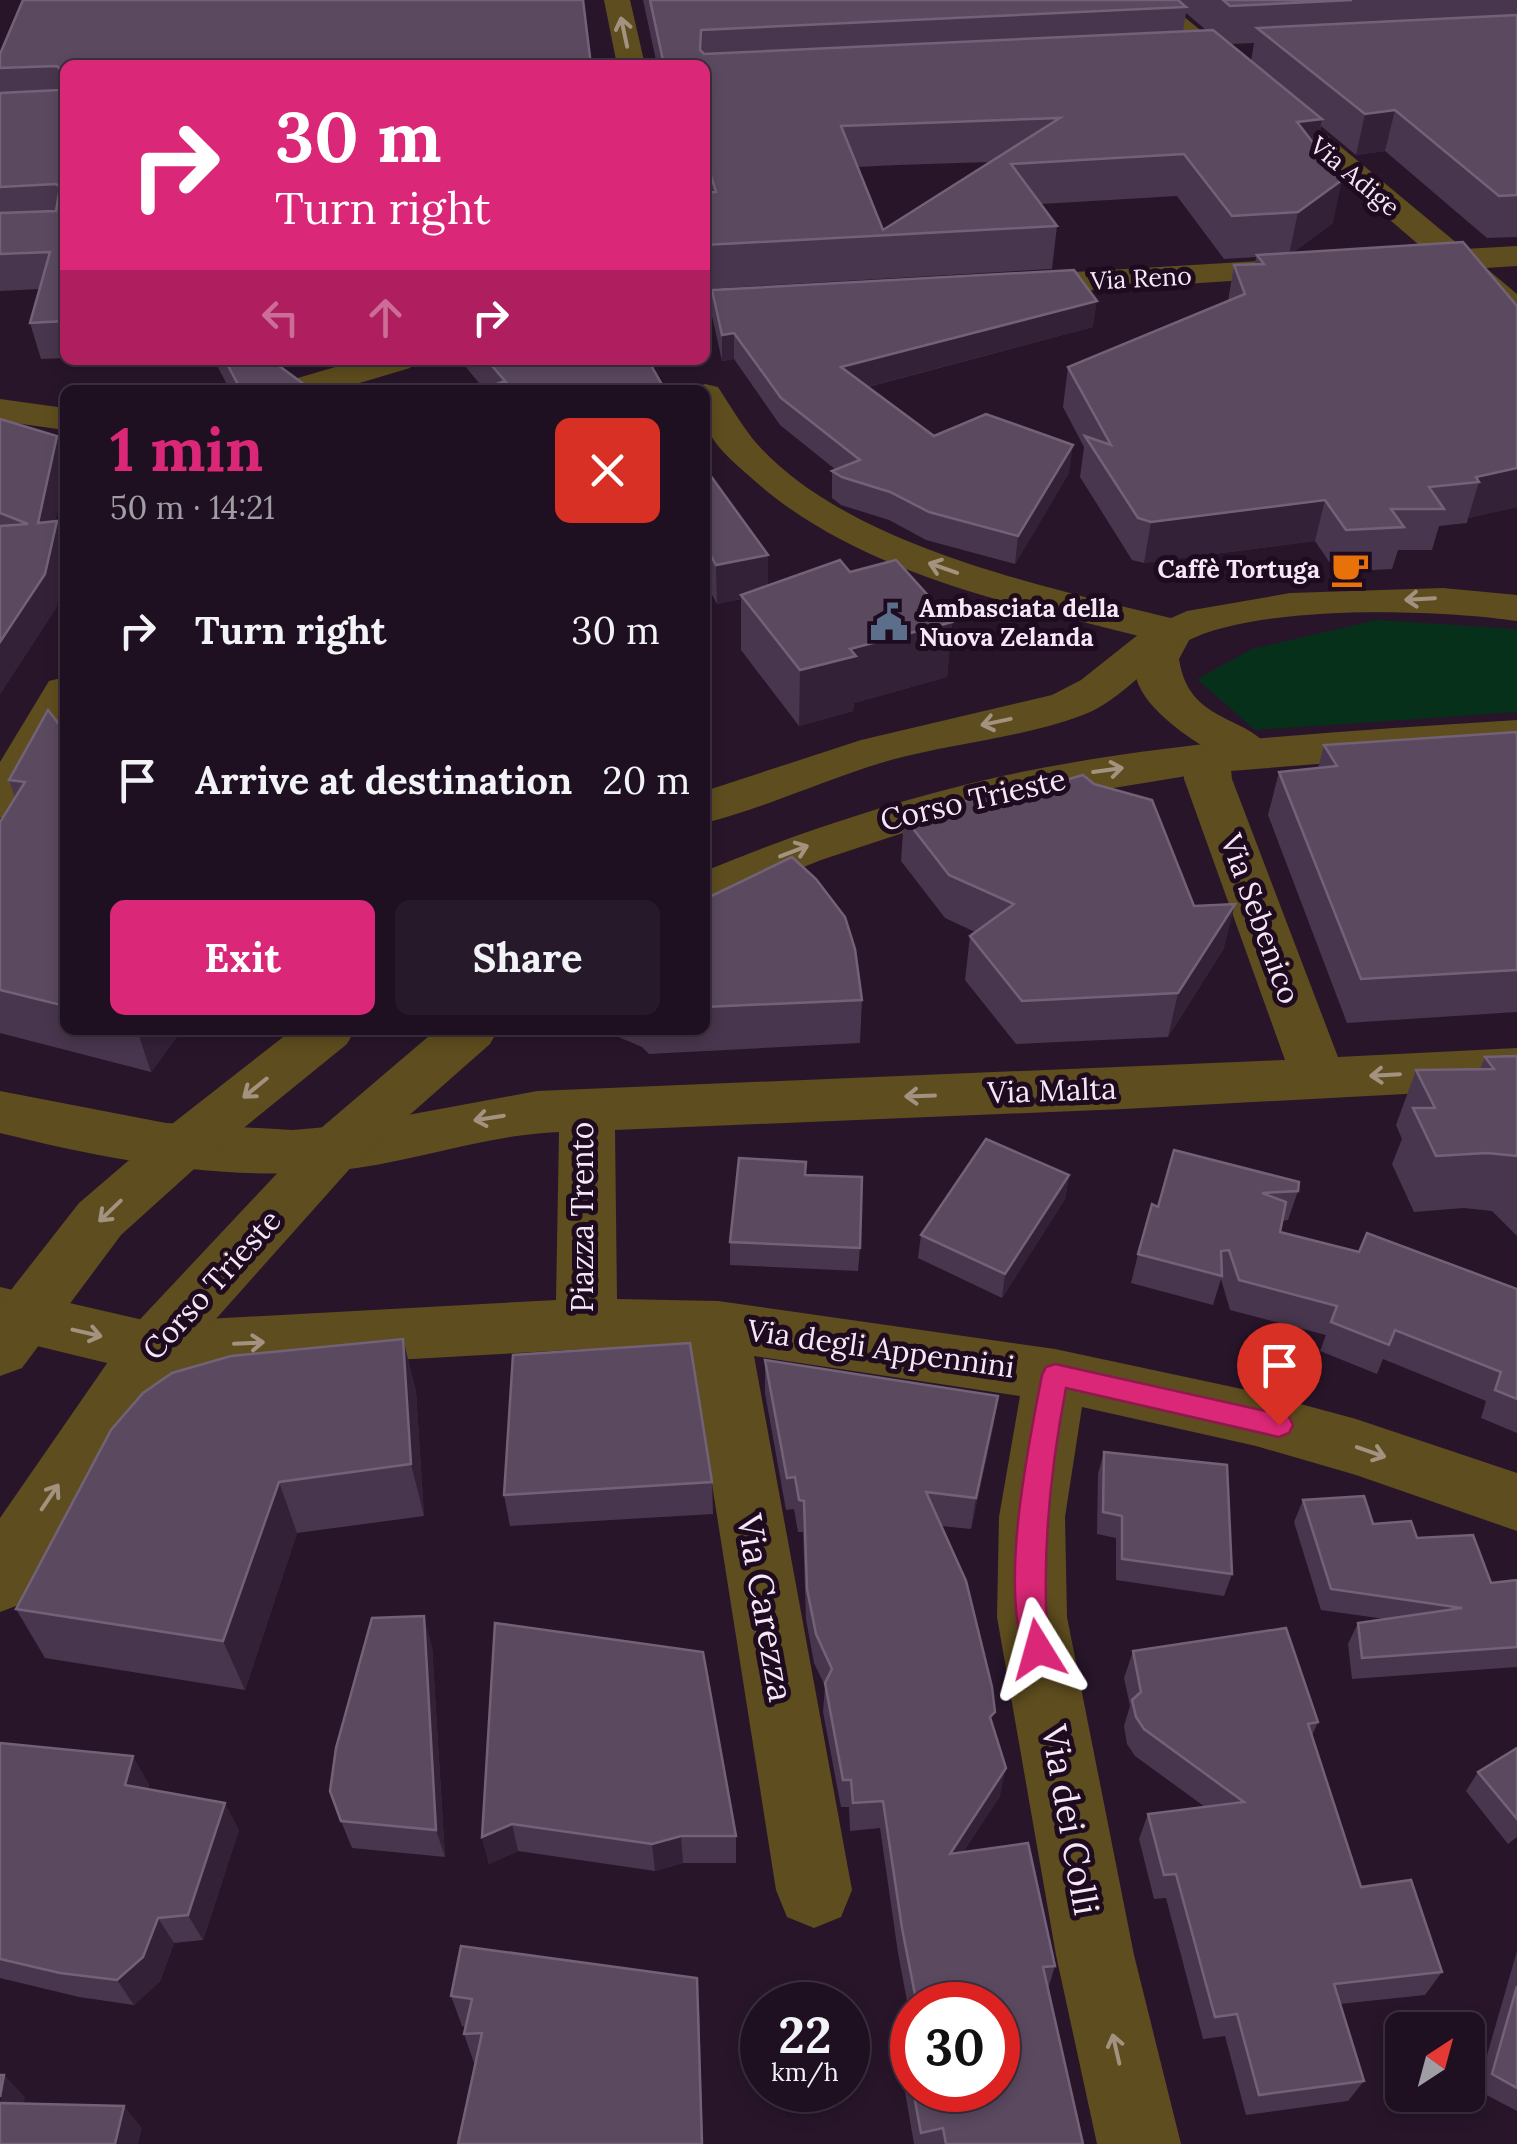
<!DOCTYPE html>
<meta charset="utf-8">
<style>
:root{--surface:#1e1020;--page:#261929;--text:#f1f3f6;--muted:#a19da5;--line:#3c303e;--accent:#db2777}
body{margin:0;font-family:Lora,serif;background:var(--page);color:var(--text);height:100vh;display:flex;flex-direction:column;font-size:38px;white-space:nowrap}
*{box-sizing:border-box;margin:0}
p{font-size:32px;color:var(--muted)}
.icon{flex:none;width:55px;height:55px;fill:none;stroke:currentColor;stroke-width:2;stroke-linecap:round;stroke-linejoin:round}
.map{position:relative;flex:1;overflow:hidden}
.sheet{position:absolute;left:60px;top:385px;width:650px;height:650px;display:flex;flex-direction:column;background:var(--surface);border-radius:15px;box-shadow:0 5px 15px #0003,0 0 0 2px var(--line)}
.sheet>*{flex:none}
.hud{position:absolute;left:60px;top:60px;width:650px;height:305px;border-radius:15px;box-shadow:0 5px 15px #0003,0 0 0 2px var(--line);background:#db2777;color:#fff;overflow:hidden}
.needle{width:65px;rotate:36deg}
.controls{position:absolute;left:1385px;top:2012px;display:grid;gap:20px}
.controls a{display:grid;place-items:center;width:100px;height:100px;border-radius:15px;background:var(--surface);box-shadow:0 5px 15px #0003,0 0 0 2px var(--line);font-size:50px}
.speed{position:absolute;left:740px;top:1982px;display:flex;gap:20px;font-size:50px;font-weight:700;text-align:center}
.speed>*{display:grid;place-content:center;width:130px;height:130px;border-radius:50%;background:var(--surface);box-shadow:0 5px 15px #0003,0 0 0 2px var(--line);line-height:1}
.speed small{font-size:25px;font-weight:400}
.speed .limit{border:15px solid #d22;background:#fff;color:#111}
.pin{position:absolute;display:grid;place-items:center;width:85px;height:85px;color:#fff;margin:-102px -42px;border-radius:50% 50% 50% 0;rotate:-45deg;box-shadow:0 0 10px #0007}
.pin .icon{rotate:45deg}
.me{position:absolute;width:110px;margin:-55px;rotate:352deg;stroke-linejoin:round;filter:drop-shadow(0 0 8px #0008)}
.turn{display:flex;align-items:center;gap:35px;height:210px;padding:0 50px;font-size:45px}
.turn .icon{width:130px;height:130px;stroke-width:2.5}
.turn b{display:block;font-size:70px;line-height:85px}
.lanes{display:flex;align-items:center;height:95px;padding:0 50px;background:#0003;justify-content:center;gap:50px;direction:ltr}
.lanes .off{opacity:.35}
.round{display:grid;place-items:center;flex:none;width:105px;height:105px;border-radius:15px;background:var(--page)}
.headline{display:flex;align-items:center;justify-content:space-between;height:170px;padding:0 50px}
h1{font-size:60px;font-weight:700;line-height:75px;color:var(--accent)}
.cta{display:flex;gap:20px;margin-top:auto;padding:20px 50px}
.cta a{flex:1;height:115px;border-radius:15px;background:var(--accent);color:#fff;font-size:40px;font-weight:700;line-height:115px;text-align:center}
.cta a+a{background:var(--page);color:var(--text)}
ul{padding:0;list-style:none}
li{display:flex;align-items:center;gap:30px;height:150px;padding:0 50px}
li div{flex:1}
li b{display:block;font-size:38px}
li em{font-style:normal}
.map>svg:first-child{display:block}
.green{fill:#07301b}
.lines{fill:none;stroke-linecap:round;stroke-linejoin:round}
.minor{fill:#5e4d1e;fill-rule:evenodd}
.tertiary{fill:#5e4d1e;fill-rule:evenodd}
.wall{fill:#48364e;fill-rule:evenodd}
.shaded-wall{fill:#332138}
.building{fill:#5b4960;stroke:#736277;stroke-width:2.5;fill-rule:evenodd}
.oneway{stroke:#a2927f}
.route{fill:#db2777;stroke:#8e194d;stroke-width:2.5}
.labels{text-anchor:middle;stroke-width:10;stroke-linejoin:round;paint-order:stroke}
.far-street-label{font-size:25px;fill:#f5e7f6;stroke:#1e0b20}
.far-poi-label{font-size:25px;font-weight:bold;fill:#f5e7f6;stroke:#1e0b20;text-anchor:end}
.street-label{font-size:30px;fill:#f5e7f6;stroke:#1e0b20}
.near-street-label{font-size:35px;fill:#f5e7f6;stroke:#1e0b20}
</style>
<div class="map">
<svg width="1517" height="2144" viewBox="0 0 1517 2144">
<rect width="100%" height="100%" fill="#28152a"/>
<path class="green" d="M1376 620 1517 629V712L1255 730 1197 679 1252 649Z"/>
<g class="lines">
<g class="minor">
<path d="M604 0H630L645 65H617Z"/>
<path d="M1135 0H1164L1464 249 1517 246V266L1486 268 1517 294V321L1505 318 1448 270H1388L1383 263 1388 256 1426 251Z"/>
<path d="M1309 258 1321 261 1326 268 1321 275 1006 296 994 293 989 286 994 279 1006 276Z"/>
<path d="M359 360H415L410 368 336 390H279L284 382Z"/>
<path d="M705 384 718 387C729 404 740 422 752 438 842 547 1055 589 1187 622L1194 631 1179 659C1189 725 1247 713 1274 753L1267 763 1251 767 1230 761 1232 779 1338 1057 1517 1048V1088L1124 1109 615 1130 617 1299 718 1301 1055 1349 1256 1392 1356 1419 1517 1473V1531L1356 1475 1256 1446 1082 1407 1065 1517 1067 1617 1134 1955 1181 2144H1097L1056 1955 997 1617 999 1517 1020 1396 754 1356 852 1890 841 1917 814 1928 787 1917 776 1890 691 1351 586 1349 152 1374 0 1337V1287L152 1322 556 1300 559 1132C482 1135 409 1164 333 1171 221 1181 108 1160 0 1133V1091L166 1123 293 1130 359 1124 537 1091 1285 1060 1184 779V758L1191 748 1201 745C1176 729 1128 695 1135 659 1136 652 1144 643 1147 638 1009 603 854 573 747 474 732 461 709 441 705 421 703 411 705 400 705 390H690Z"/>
<path d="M0 399 65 408V430L0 421Z"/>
<path d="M65 677V730L17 814 0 818V762L49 681Z"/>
</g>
<g class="tertiary">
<path d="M1443 588 1517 595V621C1437 609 1259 604 1187 641 1149 660 1125 699 1083 715 1022 738 954 743 891 760 828 778 768 807 705 823V791L861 740 1052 695 1081 680 1144 630 1187 611 1290 593Z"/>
<path d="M1517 720V748L1205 773 1003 806 918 828 821 860 705 907V871C802 831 900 799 1002 776 1171 740 1345 731 1517 720Z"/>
<path d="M292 1030H355L347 1044 203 1161 121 1235 22 1368 0 1376V1304L79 1203 163 1131Z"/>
<path d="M436 1030H498L490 1044 354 1164 174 1366 67 1528 24 1603 0 1612V1518L130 1330 314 1134Z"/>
</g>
</g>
<g class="wall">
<path d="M643 0H1517V237L1487 238 1385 151 1356 155 1321 126 1316 147 1333 223 1292 253 1517 306V507L1468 518 1467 523 1439 526 1432 550H1398L1392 569 1336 572 1315 541 1144 563 1132 560 1080 477 1084 447 1063 407 1068 367 1228 301 1234 265 1255 264 1256 257 1224 259 1177 196 1041 204 1057 226 1052 269 706 289 705 65H657ZM1186 13 1206 30 1183 31ZM1254 43 1251 61 1230 44ZM991 162 883 230 857 167 897 165Z"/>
<path d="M0 54 65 65V358L41 359 30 323 40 289 0 291Z"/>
<path d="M712 290 1093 327 868 387 934 436 1069 473 1015 564 926 540 889 520 841 505 832 498V471L836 470 780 425 734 359 722 361 712 316Z"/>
<path d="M214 360H273H271L312 390H230Z"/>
<path d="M460 360H648L665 390H480L484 389Z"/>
<path d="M0 419 65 463V476L55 522 65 550V562L56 608 0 694Z"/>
<path d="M705 468 768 586 850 572 952 622 947 677 854 703 853 711 799 726 741 650V599L717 604 705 582Z"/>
<path d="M65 732V1030H182L151 1072 0 1033V822L15 798 9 780Z"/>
<path d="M1517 732V1012L1347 1023 1268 815 1279 772 1318 768 1324 745Z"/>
<path d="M1062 781 1094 784 1194 906 1224 948 1168 1037 1016 1044 965 980 970 936 975 932 945 918 901 861 904 817Z"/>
<path d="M705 899 862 1000 860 1043 649 1054 642 1047 602 1030H705Z"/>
<path d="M1517 1056V1236L1492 1211 1464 1208 1414 1212 1392 1164 1402 1139 1396 1125 1416 1070 1480 1069 1485 1057Z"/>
<path d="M1174 1150 1298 1191 1288 1220 1282 1221 1280 1232 1517 1289V1433L1481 1418 1486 1401 1383 1359 1377 1374 1320 1351 1326 1335 1230 1310 1221 1279 1213 1305 1131 1283 1138 1254 1158 1207Z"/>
<path d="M806 1175 860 1248 858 1271 730 1265V1242Z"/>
<path d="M1069 1175 1065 1199 1002 1298 918 1258 921 1235Z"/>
<path d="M403 1339 416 1392 424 1516 297 1533 245 1690 45 1658 16 1609Z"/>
<path d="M765 1360 998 1396 993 1428 971 1529 941 1526 992 1724 1000 1796 963 1852 1055 1966 1048 1989 1083 2144H914L903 2080 907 2057 912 2090 998 2005H912V2027L898 1953 880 1828 850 1831 849 1807H841L823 1712 825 1686 814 1663 806 1619 803 1532H798L794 1509 786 1510 765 1393Z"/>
<path d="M1104 1452 1232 1574 1224 1596 1116 1580V1538L1097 1534 1098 1474Z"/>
<path d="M712 1482 713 1514 510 1526 504 1495Z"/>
<path d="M1303 1500 1417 1538 1491 1583 1517 1580V1667L1352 1679 1348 1644 1358 1623 1385 1619 1321 1610 1294 1522Z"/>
<path d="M495 1623 736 1836V1863H683L655 1871 518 1851 489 1864 482 1837Z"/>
<path d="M432 1646 445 1857 352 1848 341 1821Z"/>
<path d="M1133 1651 1318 1722 1312 1736 1361 1887 1442 1972 1425 1995 1340 2004 1364 2081 1348 2101 1246 2115 1225 2036 1203 2039 1166 1898 1154 1899 1139 1839 1148 1814 1205 1807 1135 1756 1127 1744 1124 1726 1130 1706 1124 1678Z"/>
<path d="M0 1743 149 1784 148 1790 239 1830 203 1940 174 1943 160 1981 134 2005 79 1997 0 1978Z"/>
<path d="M1517 1748V1837L1508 1844 1466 1791 1478 1772Z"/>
<path d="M1517 1951V2111L1477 2090Z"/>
<path d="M451 1996 699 2008 703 2144H458L476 2063H474L464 2034 466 2027 462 2026Z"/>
</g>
<g class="shaded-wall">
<path d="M1395 110 1385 151 1356 155 1365 114Z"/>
<path d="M1322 119 1314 160 1297 122Z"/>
<path d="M1342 180 1333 223 1289 255 1298 212Z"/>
<path d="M1097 301 1093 327 840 394 841 367Z"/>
<path d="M734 333V359L722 361V335Z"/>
<path d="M57 436 65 463V476L48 556 38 523Z"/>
<path d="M1073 445 1069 473 1015 564 1018 536Z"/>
<path d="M1517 468V507L1468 518 1479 482 1476 477Z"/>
<path d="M1325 500 1315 541 1144 563 1151 522Z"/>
<path d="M57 521 65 550V562L56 608 0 694V642Z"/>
<path d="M768 555V594L741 595V599L717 604 716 565Z"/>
<path d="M952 622 947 677 854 703 853 711 799 726 800 670 850 649Z"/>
<path d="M1235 904 1224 948 1168 1037 1178 993Z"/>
<path d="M137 1030H182L151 1072Z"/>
<path d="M1069 1175 1065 1199 1002 1298 1005 1274Z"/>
<path d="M403 1339 416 1392 424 1516 411 1464Z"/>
<path d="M998 1396 993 1428 971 1529 976 1498Z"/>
<path d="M279 1482 297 1533 245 1690 223 1641Z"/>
<path d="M424 1616 432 1646 445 1857 436 1830Z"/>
<path d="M133 1756 149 1784 141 1813 125 1785Z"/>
<path d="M1006 1768 1000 1796 945 1880 950 1854Z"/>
<path d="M225 1803 239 1830 203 1940 188 1915Z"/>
<path d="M512 1824 518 1851 489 1864 482 1837Z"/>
<path d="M681 1836 683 1863 655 1871 652 1844Z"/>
<path d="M158 1918 174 1943 160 1981 134 2005 117 1980Z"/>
<path d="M697 1978 699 2008 703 2144H702Z"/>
<path d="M4 2075 25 2097 21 2124 0 2104Z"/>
<path d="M124 2106 142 2128 138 2144H115Z"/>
</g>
<g class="building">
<path d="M23 0H583L591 65H65V321L30 323 50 252 0 254V213L56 211 60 187 56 184 0 187V93L59 90 61 70 57 66 0 68V54Z"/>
<path d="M650 0H1178L1186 7 701 30 700 50 704 54 1213 30 1322 119 1297 122 1342 180 1298 212 1232 216 1184 154 1011 164 1057 226 705 245V193L716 192 705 157V65H664ZM1060 118 883 230 841 126Z"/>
<path d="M1223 0H1352L1230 6Z"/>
<path d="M1517 15V195L1499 196 1395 110 1365 114 1257 28Z"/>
<path d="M1463 242 1517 306V468L1476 477 1479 482 1429 487 1444 509H1391L1404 527 1346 530 1325 500 1151 522 1138 518 1085 436 1111 445 1068 367 1245 294 1234 265 1264 264 1257 255Z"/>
<path d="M1074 270 1097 301 841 367 934 436 986 414 1073 445 1018 536 929 512 890 492 842 477 832 471 860 460 781 398 734 333 722 335 712 290Z"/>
<path d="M225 360H271L312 390H241Z"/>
<path d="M487 360H648L665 390H513L505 381 497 390H480L505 381Z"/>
<path d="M0 419 57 436 38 523 57 521 45 574 0 642V526L28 524 0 513Z"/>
<path d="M705 468 768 555 716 565 705 545Z"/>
<path d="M840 560 850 572 896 560 952 622 850 649 856 656 800 670 741 595Z"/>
<path d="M48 710 65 732V1006L0 990V822L25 782 9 780Z"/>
<path d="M1517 732V970L1361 979 1279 772 1337 766 1324 745Z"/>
<path d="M1083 775 1094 784 1152 800 1194 906 1235 904 1178 993 1022 1001 970 936 1014 904 949 875 904 817 1059 777 1062 781Z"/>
<path d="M792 857 816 879 845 917 855 949 862 1000 705 1007V899Z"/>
<path d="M1517 1056V1156L1487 1153 1436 1156 1413 1108H1435L1416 1070 1494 1069 1485 1057Z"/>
<path d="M986 1139 1069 1175 1005 1274 921 1235Z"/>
<path d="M1174 1150 1299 1182 1298 1191 1262 1193 1286 1202 1280 1232 1359 1252 1367 1233 1517 1289V1399L1495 1390 1501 1372 1395 1330 1389 1345 1331 1322 1337 1306 1239 1280 1229 1250 1221 1251 1222 1276 1138 1254 1152 1204 1158 1207Z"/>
<path d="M739 1158 806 1162 805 1175 862 1177 860 1248 730 1242Z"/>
<path d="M403 1339 411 1464 279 1482 223 1641 16 1609 111 1430 143 1393 172 1373 231 1356Z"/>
<path d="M690 1343 712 1482 504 1495 513 1355Z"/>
<path d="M765 1360 998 1396 976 1498 926 1492 966 1581 992 1687 995 1712 990 1717 1006 1768 950 1854 1028 1843 1055 1966 1043 1967 1083 2144H946L943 2128 921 2133 913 2090H998V2005H917L902 1928 883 1801 853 1803 851 1780H843L825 1683 832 1669 816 1634 807 1589 804 1501 799 1500 795 1477 787 1478Z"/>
<path d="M1104 1452 1227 1465 1232 1574 1122 1559V1516L1103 1512Z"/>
<path d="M1364 1496 1373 1524 1411 1521 1417 1538 1473 1535 1491 1583 1517 1580V1647L1362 1658 1358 1623 1462 1608 1331 1589 1303 1500Z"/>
<path d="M424 1616 436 1830 341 1821 330 1791 336 1748 372 1618Z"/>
<path d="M495 1623 703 1652 736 1836H681L652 1844 512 1824 482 1837Z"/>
<path d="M1286 1628 1318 1722 1308 1724 1361 1887 1411 1880 1442 1972 1334 1984 1364 2081 1259 2095 1237 2014 1215 2017 1176 1874 1164 1875 1148 1814 1244 1802 1144 1729 1136 1717 1132 1700 1141 1692 1133 1651Z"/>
<path d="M0 1743 133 1756 125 1785 225 1803 188 1915 158 1918 143 1957 117 1980 60 1973 0 1959Z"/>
<path d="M1517 1748V1819L1478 1772Z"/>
<path d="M461 1946 697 1978 702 2144H458L482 2033 464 2034 472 1999 451 1996Z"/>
<path d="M1517 1986V2088L1492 2074Z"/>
<path d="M912 2056V2088L907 2057Z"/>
<path d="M0 2075H4L0 2097Z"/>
<path d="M0 2103 124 2106 115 2144H0Z"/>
</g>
<defs><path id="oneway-shaft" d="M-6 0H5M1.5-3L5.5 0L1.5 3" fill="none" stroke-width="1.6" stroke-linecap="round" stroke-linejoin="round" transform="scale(2.5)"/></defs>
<g class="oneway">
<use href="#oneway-shaft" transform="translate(624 32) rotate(-102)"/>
<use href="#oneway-shaft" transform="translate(943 568) rotate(-161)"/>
<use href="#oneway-shaft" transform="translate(1420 599) rotate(177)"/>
<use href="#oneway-shaft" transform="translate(996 722) rotate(168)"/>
<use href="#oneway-shaft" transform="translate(1108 770) rotate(-8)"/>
<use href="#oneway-shaft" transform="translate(794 851) rotate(-21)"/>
<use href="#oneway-shaft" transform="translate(1385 1075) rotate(177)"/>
<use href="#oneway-shaft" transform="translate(255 1088) rotate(141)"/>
<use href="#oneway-shaft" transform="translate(920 1096) rotate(178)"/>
<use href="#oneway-shaft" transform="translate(489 1118) rotate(171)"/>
<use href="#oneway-shaft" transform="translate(110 1211) rotate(136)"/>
<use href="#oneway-shaft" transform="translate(87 1333) rotate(13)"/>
<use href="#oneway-shaft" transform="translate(249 1343) rotate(-3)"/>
<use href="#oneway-shaft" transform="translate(1371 1452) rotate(19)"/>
<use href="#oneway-shaft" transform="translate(50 1497) rotate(-56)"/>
<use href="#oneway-shaft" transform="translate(1116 2049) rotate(-103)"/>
</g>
<path class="route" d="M1055 1364 1279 1414 1289 1417 1293 1425 1289 1433 1279 1437 1066 1388C1052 1461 1044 1531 1046 1605 1046 1623 1055 1642 1048 1658L1038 1662 1027 1658C998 1591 1028 1447 1042 1375L1046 1367Z"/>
<defs>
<g id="cafe-bare" transform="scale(3)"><path d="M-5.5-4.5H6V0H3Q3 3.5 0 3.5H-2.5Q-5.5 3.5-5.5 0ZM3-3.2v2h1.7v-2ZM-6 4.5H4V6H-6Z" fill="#e8710a" stroke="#1e0b20" stroke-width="2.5" paint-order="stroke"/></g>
<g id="civic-bare" transform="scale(3)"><path d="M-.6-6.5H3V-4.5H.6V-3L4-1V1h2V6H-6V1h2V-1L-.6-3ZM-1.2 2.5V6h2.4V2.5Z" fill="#5c6f8a" stroke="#1e0b20" stroke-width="2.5" paint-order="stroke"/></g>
</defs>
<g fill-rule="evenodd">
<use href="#cafe-bare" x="1350" y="569"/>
<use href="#civic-bare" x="889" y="622"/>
</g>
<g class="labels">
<g class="far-street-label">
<text transform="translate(1355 176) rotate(40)" y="9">Via Adige</text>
<text transform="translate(1141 278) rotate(-3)" y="9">Via Reno</text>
</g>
<g class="far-poi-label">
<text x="1320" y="578">Caffè Tortuga</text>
<text x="919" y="617" text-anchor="start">Ambasciata della<tspan x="919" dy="29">Nuova Zelanda</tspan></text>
</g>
<g class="street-label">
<text transform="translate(973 800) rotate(-13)" y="10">Corso Trieste</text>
<text transform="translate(1260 919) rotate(70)" y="10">Via Sebenico</text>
<text transform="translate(1052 1091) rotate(-2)" y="10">Via Malta</text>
<text transform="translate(583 1217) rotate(-90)" y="10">Piazza Trento</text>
<text transform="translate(212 1285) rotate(-48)" y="10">Corso Trieste</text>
<text transform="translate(881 1349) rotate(8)" y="10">Via degli Appennini</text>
</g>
<g class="near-street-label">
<text transform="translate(765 1608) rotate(80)" y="12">Via Carezza</text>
<text transform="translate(1070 1820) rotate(80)" y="12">Via dei Colli</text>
</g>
</g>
</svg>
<div class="controls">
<a><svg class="needle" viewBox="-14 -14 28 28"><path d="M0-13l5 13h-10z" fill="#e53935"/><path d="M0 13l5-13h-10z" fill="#a19da5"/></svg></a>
</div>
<div class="speed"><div>22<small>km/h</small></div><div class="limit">30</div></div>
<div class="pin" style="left:1279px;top:1425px;background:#d93025"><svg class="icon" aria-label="arrive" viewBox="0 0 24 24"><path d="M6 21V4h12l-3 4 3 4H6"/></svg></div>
<svg class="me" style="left:1038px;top:1649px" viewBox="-20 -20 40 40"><path d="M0-17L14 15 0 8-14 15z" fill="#db2777" stroke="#fff" stroke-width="4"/></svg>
<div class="hud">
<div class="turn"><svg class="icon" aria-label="right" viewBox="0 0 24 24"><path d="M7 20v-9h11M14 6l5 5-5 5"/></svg><div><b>30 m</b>Turn right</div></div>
<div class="lanes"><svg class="icon off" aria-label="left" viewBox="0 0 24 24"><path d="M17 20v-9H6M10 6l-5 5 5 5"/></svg><svg class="icon off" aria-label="ahead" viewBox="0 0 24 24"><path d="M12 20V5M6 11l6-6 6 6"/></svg><svg class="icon" aria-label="right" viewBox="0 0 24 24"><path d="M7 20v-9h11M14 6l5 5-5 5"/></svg></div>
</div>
<section class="sheet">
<div class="headline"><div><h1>1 min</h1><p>50 m · 14:21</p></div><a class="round" style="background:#d93025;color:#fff"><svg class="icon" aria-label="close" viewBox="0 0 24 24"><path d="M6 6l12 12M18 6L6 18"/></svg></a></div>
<ul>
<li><svg class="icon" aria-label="right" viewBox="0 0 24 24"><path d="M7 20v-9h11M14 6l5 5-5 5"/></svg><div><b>Turn right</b></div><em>30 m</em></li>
<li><svg class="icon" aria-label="arrive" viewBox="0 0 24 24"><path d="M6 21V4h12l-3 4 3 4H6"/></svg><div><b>Arrive at destination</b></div><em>20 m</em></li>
</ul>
<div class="cta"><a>Exit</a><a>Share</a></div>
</section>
</div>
